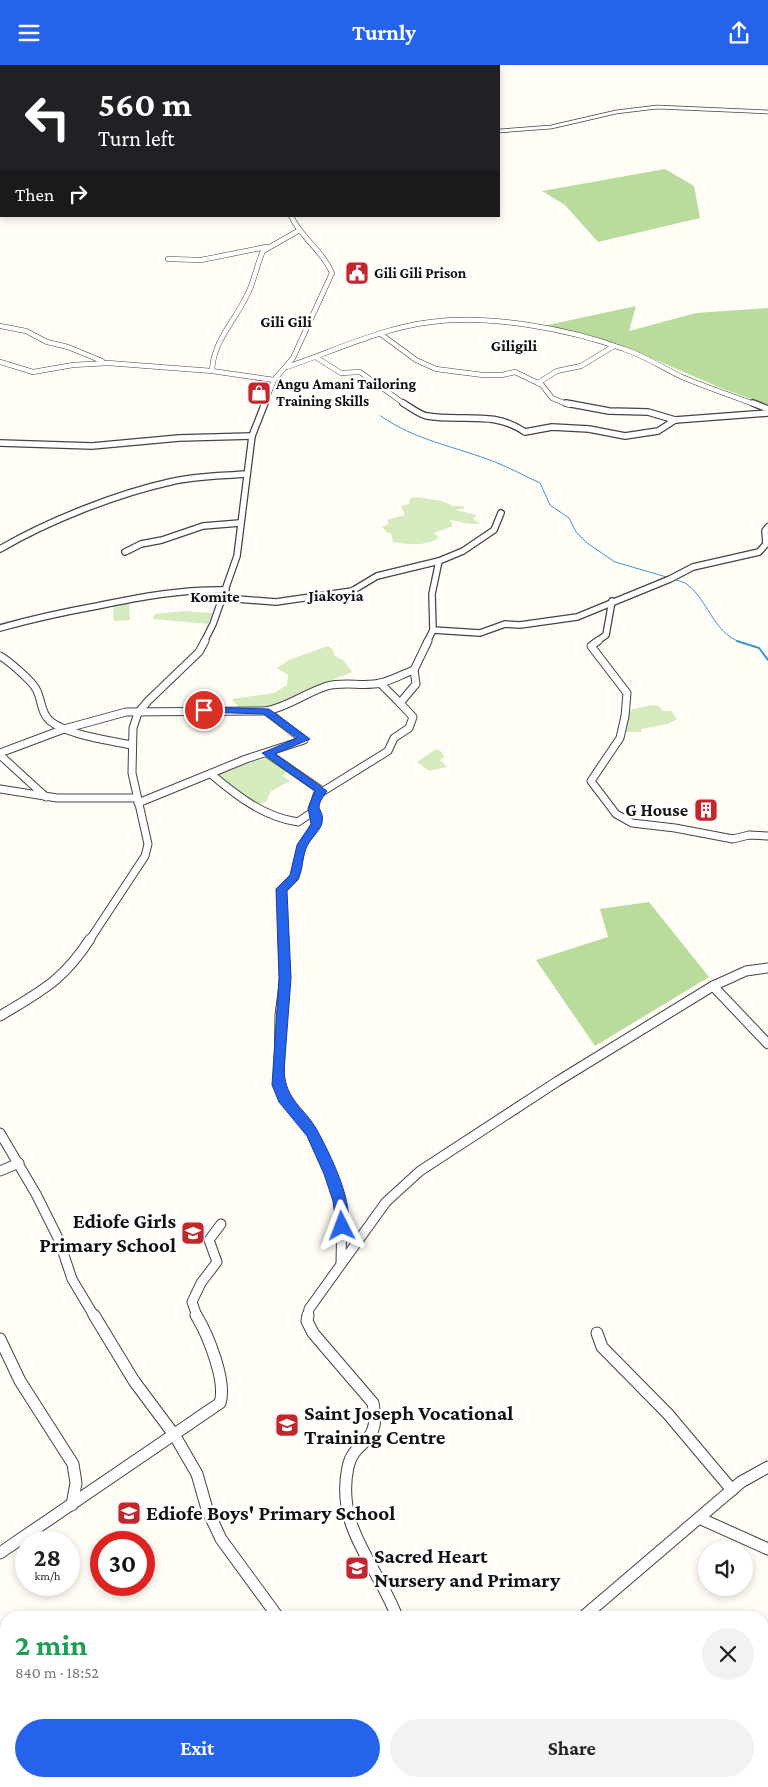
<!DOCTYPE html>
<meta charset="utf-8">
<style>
:root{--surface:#fff;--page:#f2f2f2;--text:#222;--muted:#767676;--accent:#2563eb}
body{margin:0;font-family:"Crimson Pro",serif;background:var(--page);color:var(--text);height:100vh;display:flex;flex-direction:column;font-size:19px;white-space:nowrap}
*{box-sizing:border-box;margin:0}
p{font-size:16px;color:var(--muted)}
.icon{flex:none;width:28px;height:28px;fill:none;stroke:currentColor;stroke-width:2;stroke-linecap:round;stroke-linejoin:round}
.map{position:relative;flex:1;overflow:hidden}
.panel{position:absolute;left:0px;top:1546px;width:769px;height:176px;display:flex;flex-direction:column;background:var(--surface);border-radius:20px 20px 0 0;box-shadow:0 2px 8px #0003}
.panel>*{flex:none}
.hud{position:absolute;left:0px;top:0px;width:500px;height:152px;box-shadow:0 2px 8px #0003;background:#202124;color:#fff;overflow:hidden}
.buttons{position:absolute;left:698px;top:1476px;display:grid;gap:10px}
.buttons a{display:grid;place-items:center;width:55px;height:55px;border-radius:50%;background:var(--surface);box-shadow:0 2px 8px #0003;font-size:25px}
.speed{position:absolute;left:15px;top:1466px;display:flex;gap:10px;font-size:25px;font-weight:700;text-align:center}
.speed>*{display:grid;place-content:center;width:65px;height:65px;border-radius:50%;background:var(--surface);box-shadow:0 2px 8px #0003;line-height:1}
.speed small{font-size:12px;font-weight:400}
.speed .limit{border:8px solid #d22;background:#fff;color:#111}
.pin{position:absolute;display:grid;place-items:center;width:42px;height:42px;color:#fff;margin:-21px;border:2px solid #fff;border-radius:50%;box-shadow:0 1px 5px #0007}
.me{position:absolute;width:55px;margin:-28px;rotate:357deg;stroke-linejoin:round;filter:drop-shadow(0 0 4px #0008)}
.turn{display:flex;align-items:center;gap:18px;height:105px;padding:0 15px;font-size:22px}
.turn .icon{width:65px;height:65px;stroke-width:2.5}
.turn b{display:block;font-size:35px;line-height:42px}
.then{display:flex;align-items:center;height:48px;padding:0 15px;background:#0003;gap:10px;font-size:19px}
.round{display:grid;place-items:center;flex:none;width:52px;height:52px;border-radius:26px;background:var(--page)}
.head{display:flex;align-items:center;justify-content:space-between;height:85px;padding:0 15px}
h1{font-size:30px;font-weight:700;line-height:38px;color:#1e9e55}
.button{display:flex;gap:10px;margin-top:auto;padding:10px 15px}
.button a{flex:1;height:58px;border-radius:30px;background:var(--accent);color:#fff;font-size:20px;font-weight:700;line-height:58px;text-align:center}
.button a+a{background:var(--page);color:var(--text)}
header{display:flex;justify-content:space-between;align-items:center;height:65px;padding:0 15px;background:var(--accent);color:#fff;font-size:22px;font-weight:700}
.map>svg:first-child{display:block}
.green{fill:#d5ebbd}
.forest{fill:#b9dc9c}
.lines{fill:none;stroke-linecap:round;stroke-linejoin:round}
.stream-far1{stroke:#3f96cf;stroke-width:1}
.stream{stroke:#3f96cf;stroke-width:2}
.minor-far5-casing{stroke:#444;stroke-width:4.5}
.minor-far4-casing{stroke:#444;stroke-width:5.5}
.minor-far3-casing{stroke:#444;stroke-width:8}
.minor-far2-casing{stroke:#444;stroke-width:9}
.minor-far1-casing{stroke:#444;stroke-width:11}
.minor-casing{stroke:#444;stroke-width:13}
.minor-far5{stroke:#fff;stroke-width:3}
.minor-far4{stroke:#fff;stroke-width:4.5}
.minor-far3{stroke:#fff;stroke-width:5.5}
.minor-far2{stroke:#fff;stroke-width:7}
.minor-far1{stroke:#fff;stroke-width:9}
.minor{stroke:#fff;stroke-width:11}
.route{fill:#2563eb;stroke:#184099}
.labels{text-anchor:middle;stroke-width:5;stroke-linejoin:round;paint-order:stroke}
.far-poi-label{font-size:15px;font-weight:bold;fill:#111;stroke:#fff;text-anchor:start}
.far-quarter-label{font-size:16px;font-weight:bold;fill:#111;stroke:#fff}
.poi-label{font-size:18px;font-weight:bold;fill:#111;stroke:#fff;text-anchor:end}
.near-poi-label{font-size:21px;font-weight:bold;fill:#111;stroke:#fff;text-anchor:start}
</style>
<header><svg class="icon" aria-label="menu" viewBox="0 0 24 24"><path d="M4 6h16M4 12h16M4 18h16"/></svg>Turnly<svg class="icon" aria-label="share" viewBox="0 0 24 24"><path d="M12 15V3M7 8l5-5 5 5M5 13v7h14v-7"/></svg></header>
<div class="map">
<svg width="768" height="1722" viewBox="0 0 768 1722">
<rect width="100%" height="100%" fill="#fffdf5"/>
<g class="green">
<path d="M417 432 442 436 453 441H463L465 443 456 445 477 450 473 454 480 458C469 461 461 456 450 455L453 461 434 468 439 473C424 481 410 480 393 477L391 468H388L382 462 389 459 387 455 405 450 401 441 409 439 410 433Z"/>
<path d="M129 536 130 555 114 556 113 539Z"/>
<path d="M185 546 212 548 208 559 153 554 155 549Z"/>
<path d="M328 581 333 585 335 591 343 595 352 607 291 632V638L253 645 239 643 232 634 274 628 287 620 288 610 277 603 289 595Z"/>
<path d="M651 640 659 641 663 646H671L677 654 668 659 641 664 642 667H623L626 659 620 655 633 644Z"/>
<path d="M436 684 442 687 444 692 440 695 447 702 429 706 417 697Z"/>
<path d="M269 692 289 704 283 711 290 716 271 726 266 737 256 739 216 709Z"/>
</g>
<g class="forest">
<path d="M665 104 694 121 700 153 598 177 565 140 542 126Z"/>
<path d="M636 241 629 266 696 248 768 243V340L723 324 619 279 543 261Z"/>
<path d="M649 837 709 912 595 981 536 895 608 872 600 844Z"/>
</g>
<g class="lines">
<g class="stream-far1">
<path d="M381 351C414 375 457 382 495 397 510 403 525 411 540 418L550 440 569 453 576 467 587 478 615 497 670 513"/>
<path d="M674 514C678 516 685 517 688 520 709 537 713 567 740 577"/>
</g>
<path class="stream" d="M737 576 759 583 768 595"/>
<g class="minor-far5-casing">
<g id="minor-far5">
<path d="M175 1 181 0"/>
<path d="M370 1 372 0"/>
<path d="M499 66 551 62 616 47 657 42 768 47"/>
</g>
</g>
<g class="minor-far4-casing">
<g id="minor-far4">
<path d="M168 194 201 195 266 182"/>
<path d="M0 261 26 266 47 277 68 282 102 296"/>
<path d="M382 270 416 295 436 304 483 310H502L515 307 542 320 552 333 569 340"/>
<path d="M317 293 341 308 360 307 406 340"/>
<path d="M0 297 33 307 73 300 108 298 212 306"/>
<path d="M287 302C334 286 381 263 431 257 490 249 569 264 624 284 645 291 663 303 682 312 706 322 732 331 757 340"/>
<path d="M274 315 212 306C213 275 237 254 249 226 255 213 257 199 263 186L298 166"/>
<path d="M538 318 557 306 581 301 614 281"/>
<path d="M264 340 274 315 293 293 332 208C323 186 301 173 291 151"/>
</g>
</g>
<g class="minor-far3-casing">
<g id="minor-far3">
<path d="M403 338C410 342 420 350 427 351 461 357 494 345 525 367L552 362 589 364 625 371 658 366 675 355 768 348"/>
<path d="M566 338 609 346 648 347 675 355"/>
<path d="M753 338 768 344"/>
<path d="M0 378 92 381 179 373 252 371"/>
<path d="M0 484C48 456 116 429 170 417 194 411 221 411 246 409"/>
<path d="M125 487 141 479 162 475 203 461 240 458"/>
<path d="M224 533 276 537 352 526 377 511 439 496 463 486 494 465 501 448"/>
<path d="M0 563C32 554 64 547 97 541 140 532 182 524 226 525"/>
<path d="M433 565 480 568 505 559 520 560 577 552 670 514 693 502 759 487 766 479 765 466 768 462"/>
<path d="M204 577 213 559 237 491 252 371 265 338"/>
<path d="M427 577 433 565 432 529 439 496"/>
<path d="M596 577 606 570 612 536"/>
</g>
</g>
<g class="minor-far2-casing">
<g id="minor-far2">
<path d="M598 576 591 581 627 628 625 651 620 673 591 716 616 749 632 758 675 763 733 774 749 770 768 771"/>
<path d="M0 591C9 596 32 616 36 624 42 634 40 647 50 656 68 670 108 675 131 680"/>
<path d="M380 618 400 638"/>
<path d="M0 688 64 664 126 647 266 646C288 642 305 628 327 621 345 616 363 622 381 618 392 615 403 609 414 605L428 576"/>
<path d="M267 688 322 726"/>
<path d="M0 690 46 732"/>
<path d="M211 709C237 731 264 752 298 757L314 746"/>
<path d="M0 724 57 733H137"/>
<path d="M138 738 246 694 304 675 266 646"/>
<path d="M89 876 145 791 148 779 132 708 133 663 138 648 148 636 199 587 205 576"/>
<path d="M283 876 281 825 295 812 302 780 316 760 317 755 313 743 317 730 388 686 394 673 409 663 413 652 400 638 416 619 414 605"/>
</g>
</g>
<g class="minor-far1-casing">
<g id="minor-far1">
<path d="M283 874 285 913 280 950 279 1020 284 1033 311 1067 331 1109 342 1148 341 1198"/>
<path d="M713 921 768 979"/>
<path d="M0 951C41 926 63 916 90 874"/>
<path d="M0 1068 36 1129 59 1175 72 1214 94 1251"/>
<path d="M0 1106 19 1098"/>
<path d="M197 1251 192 1237 201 1218 217 1197 209 1175 221 1159"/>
<path d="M308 1251 309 1244 386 1137 420 1106 558 1016 713 921 746 906 768 903"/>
</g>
</g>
<g class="minor-casing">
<g id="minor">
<path d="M94 1250 134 1316 175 1371 197 1409 207 1444 221 1474 278 1552"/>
<path d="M308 1250 307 1256 313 1268 373 1338C382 1381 354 1373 348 1402 335 1463 377 1499 397 1552"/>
<path d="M597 1268 602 1282 668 1349 732 1425"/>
<path d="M0 1274 20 1316 73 1399 76 1418 72 1440"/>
<path d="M699 1453 768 1484"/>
<path d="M0 1488 220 1338C227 1316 208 1270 196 1250"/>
<path d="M583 1552 741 1417 768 1402"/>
<path d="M0 1624 6 1623"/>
<path d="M512 1716 517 1722"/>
<path d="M368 1722 376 1716"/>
</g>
</g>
<use href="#minor-far5" class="minor-far5"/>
<use href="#minor-far4" class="minor-far4"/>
<use href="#minor-far3" class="minor-far3"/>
<use href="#minor-far2" class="minor-far2"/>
<use href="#minor-far1" class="minor-far1"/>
<use href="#minor" class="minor"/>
</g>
<path class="route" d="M204 642 269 644 310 674 275 689 327 726C311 748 325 741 322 758 320 766 311 773 307 781 298 803 308 806 287 826L291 913 284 1006C286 1036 304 1042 317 1065 329 1087 357 1142 346 1166L342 1167 337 1166 333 1136 324 1109 307 1071 279 1037 272 1020 279 913 276 824 290 810 297 780 311 759 308 743 315 726 262 688 297 673 264 649 201 647 199 645Z"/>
<defs>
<g id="civic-square" transform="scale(1.25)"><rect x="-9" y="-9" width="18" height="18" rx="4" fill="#c4262e" stroke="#fff"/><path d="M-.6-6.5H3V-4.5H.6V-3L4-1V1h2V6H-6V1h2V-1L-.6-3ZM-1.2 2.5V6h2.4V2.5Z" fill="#fff"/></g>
<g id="shop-square" transform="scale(1.25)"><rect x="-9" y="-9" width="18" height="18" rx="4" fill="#c4262e" stroke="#fff"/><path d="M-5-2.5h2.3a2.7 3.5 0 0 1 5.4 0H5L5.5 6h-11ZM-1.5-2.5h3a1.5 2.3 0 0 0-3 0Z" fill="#fff"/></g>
<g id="building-square" transform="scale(1.25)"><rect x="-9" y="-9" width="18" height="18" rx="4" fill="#c4262e" stroke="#fff"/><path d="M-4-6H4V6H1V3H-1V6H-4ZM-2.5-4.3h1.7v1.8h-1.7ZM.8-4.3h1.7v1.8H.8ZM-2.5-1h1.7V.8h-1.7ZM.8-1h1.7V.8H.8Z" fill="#fff"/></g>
<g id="school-square" transform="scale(1.25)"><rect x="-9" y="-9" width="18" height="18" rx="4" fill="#c4262e" stroke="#fff"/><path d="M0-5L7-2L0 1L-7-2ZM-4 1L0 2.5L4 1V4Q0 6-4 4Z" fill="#fff"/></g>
</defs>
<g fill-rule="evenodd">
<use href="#civic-square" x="357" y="208"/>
<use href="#shop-square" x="259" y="328"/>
<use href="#building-square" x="706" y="745"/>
<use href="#school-square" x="193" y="1168"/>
<use href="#school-square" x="287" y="1360"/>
<use href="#school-square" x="129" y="1448"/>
<use href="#school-square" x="357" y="1503"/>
</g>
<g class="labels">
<g class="far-poi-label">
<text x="374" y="213">Gili Gili Prison</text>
<text x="276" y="324">Angu Amani Tailoring<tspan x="276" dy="17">Training Skills</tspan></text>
</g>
<g class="far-quarter-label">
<text x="286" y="262">Gili Gili</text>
<text x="514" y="286">Giligili</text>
<text x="336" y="536">Jiakoyia</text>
<text x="215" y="537">Komite</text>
</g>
<g class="poi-label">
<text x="688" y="751">G House</text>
</g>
<g class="near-poi-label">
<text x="176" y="1163" text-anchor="end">Ediofe Girls<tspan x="176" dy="24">Primary School</tspan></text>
<text x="304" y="1355">Saint Joseph Vocational<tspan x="304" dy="24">Training Centre</tspan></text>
<text x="146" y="1455">Ediofe Boys' Primary School</text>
<text x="374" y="1498">Sacred Heart<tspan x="374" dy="24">Nursery and Primary</tspan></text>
</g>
</g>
</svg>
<div class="buttons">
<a><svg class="icon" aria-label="sound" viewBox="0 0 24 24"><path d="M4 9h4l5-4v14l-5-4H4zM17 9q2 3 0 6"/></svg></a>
</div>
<div class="speed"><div>28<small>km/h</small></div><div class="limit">30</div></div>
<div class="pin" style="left:204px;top:645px;background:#d93025"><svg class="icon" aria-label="arrive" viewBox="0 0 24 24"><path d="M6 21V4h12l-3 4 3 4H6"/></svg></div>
<svg class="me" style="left:342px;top:1161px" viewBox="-20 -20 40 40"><path d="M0-17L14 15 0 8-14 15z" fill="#2563eb" stroke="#fff" stroke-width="4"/></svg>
<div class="hud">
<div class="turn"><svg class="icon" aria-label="left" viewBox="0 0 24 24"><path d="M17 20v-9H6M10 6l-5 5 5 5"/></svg><div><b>560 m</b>Turn left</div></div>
<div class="then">Then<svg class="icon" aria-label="right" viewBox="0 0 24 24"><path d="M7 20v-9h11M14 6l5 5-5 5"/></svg></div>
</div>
<section class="panel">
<div class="head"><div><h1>2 min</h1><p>840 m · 18:52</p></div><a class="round"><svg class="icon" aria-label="close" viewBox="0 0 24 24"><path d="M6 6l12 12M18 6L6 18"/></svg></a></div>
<div class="button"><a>Exit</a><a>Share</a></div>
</section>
</div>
